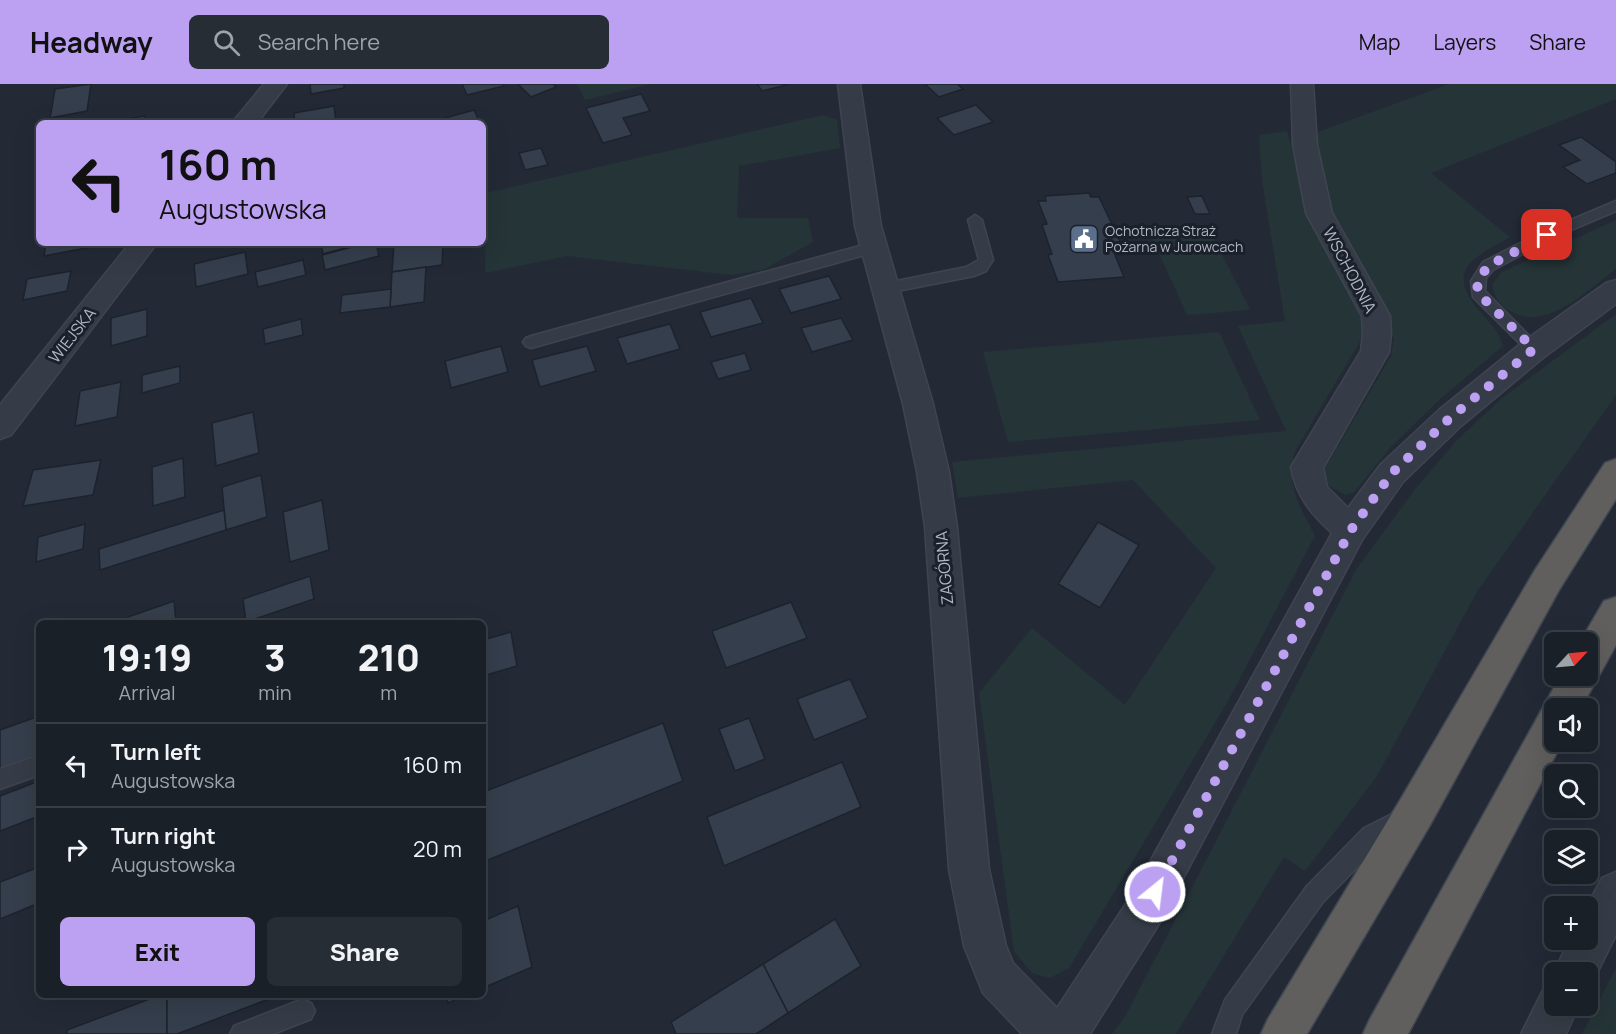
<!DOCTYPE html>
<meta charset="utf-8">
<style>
:root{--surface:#1a2028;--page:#272d34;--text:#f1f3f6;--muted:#9fa3a8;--line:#383e45;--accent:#bca0f2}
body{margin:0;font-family:Manrope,sans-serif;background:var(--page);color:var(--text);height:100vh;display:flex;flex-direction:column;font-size:22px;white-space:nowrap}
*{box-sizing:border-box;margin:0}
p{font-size:20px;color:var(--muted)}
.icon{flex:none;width:33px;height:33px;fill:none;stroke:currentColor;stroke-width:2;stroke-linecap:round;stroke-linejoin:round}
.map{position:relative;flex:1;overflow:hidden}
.panel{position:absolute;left:36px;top:536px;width:450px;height:378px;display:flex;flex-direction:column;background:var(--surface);border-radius:9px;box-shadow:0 6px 24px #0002,0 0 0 2px var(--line)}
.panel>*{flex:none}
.hud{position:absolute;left:36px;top:36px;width:450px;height:126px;border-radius:9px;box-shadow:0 6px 24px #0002,0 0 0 2px var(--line);background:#bca0f2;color:#111;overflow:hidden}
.needle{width:39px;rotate:64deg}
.tools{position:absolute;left:1544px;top:548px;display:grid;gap:12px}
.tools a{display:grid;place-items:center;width:54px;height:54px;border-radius:9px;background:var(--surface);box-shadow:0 6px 24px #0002,0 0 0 2px var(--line);font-size:30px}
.pin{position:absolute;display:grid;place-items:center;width:51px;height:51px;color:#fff;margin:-26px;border-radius:12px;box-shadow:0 3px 9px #0006}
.me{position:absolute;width:66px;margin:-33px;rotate:29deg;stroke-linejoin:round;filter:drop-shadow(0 0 4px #0008)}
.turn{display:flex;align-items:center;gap:21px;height:126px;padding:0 24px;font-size:27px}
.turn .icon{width:78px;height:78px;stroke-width:2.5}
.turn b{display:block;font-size:42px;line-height:51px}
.eta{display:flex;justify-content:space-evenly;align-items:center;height:102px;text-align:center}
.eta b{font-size:36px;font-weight:800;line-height:42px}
.action{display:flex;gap:12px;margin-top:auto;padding:12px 24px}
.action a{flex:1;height:69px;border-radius:9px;background:var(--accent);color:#111;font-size:24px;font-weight:800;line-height:69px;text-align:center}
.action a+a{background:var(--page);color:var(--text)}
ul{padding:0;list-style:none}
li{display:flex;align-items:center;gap:18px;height:84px;padding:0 24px;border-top:2px solid var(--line)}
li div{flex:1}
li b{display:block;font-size:22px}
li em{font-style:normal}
header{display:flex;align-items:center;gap:36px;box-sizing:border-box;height:84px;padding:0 30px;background:var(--accent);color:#111}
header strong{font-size:28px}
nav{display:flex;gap:33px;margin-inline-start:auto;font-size:21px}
.search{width:420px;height:54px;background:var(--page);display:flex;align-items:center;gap:15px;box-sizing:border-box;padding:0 21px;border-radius:9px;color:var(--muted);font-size:22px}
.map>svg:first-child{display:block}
.green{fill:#253437}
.building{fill:#353e4c;stroke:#1d232d;stroke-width:1.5}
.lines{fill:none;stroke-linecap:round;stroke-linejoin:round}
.service-casing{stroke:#3f4550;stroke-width:3}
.minor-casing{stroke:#3f4550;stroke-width:3}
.trunk-casing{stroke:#414751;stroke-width:3}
.service{fill:#363c47;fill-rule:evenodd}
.minor{fill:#363c47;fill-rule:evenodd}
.trunk{fill:#605f5e;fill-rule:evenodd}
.route{stroke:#bca0f2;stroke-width:10;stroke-dasharray:0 18}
.labels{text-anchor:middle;stroke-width:6;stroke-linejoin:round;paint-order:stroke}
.far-poi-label{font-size:14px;fill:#b1b7c3;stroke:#1b212b;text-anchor:start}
.street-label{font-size:16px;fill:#b1b7c3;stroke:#1b212b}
</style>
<header>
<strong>Headway</strong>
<div class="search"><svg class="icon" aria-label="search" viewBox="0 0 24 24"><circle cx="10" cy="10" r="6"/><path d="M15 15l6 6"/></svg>Search here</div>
<nav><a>Map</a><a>Layers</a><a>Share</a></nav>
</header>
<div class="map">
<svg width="1616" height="950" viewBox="0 0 1616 950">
<rect width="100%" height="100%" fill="#232a36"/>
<g class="green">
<path d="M577 0H651L585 16Z"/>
<path d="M1449 0H1616V15L1431 89 1510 153C1478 172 1444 183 1477 224 1488 238 1498 244 1503 262L1440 315 1390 364 1354 408 1346 411 1327 401 1323 388 1391 272 1394 255 1382 223 1333 132 1315 49Z"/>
<path d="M823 31 837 36 840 64 739 82 737 134H808L813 158 763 186 731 191 567 172 485 189 486 109Z"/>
<path d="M1287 47 1308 128 1356 220 1362 236V254L1294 369C1287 406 1299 420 1315 452L1228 617 1069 884 1050 894 1032 889 1014 867 979 609 1032 544 1125 621 1216 484 1133 396 958 414 952 378 1286 347 1238 242 1285 237 1262 96 1259 51Z"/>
<path d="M1616 136V185C1589 205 1545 249 1510 227 1499 221 1495 213 1492 201L1502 188Z"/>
<path d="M1208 143 1250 226 1187 231 1149 147Z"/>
<path d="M1616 230V311L1478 506 1377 692 1305 787 1284 773 1176 950H1112L1125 933 1356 486 1415 405 1458 355 1501 315Z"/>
<path d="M1219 248 1260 336 1008 358 983 268Z"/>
<path d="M1616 884V950H1582Z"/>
</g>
<g class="building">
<path d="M91 0 87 27 50 34 55 5Z"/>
<path d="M310 0H344V4L311 10Z"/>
<path d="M462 0H503L504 2 467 11Z"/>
<path d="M518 0H553L556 3 531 13Z"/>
<path d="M757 0H790L762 7Z"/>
<path d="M925 0H957L963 5 939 13Z"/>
<path d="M641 10 650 27 623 34 632 51 603 59 586 24Z"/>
<path d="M976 21 993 38 954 51 937 34Z"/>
<path d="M334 22 336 39H295L294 29Z"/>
<path d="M474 26 480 39H427Z"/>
<path d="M145 32 144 39H104Z"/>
<path d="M1581 53 1616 78V89L1587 100 1563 83 1580 76 1559 61Z"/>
<path d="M541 64 548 81 525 86 519 69Z"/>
<path d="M1089 109 1091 113H1099L1126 170 1115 171 1124 193 1058 198 1048 171 1052 170 1042 141 1047 140 1038 117H1046L1045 112Z"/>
<path d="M1202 112 1210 130H1195L1187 113Z"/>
<path d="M46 159H92L91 163 44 172Z"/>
<path d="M325 159H364L323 170 321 160Z"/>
<path d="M367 159H376L379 172 325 186 322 171Z"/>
<path d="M394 159H443L442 181 392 188Z"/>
<path d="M245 168 248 190 196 203 194 180Z"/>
<path d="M303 176 306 191 258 203 255 188Z"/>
<path d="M426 183 424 218 390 223 392 188Z"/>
<path d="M71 187 67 207 23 216 27 195Z"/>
<path d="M829 192 841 215 791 229 779 205Z"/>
<path d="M391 205 390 223 340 229 342 211Z"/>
<path d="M751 214 763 239 711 253 700 228Z"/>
<path d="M147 225V252L111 262V234Z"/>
<path d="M841 234 853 256 812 268 801 244Z"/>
<path d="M301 235 303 251 265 260 263 245Z"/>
<path d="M670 240 680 265 627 280 617 254Z"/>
<path d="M501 262 508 288 451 304 445 277Z"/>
<path d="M587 262 596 287 540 303 532 276Z"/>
<path d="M745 269 751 286 718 295 711 278Z"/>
<path d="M180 282V299L142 309V291Z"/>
<path d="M121 298 117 333 75 342 80 307Z"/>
<path d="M253 328 259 369 216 382 212 339Z"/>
<path d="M183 374 185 413 153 422 152 383Z"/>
<path d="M101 376 93 411 23 422 33 386Z"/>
<path d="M261 391 267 433 226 446 222 403Z"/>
<path d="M322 416 329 466 290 478 283 428Z"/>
<path d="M224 426 226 446 100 486 99 465Z"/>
<path d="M1098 438 1139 461 1100 524 1058 500Z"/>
<path d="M85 440 83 465 36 478 38 453Z"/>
<path d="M310 492 314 515 246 538 243 515Z"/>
<path d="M174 517 176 538H129L128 533Z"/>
<path d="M791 518 807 554 726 584 712 547Z"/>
<path d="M511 548 517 582 483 592V556Z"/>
<path d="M850 595 868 634 814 656 797 615Z"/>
<path d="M39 632V670L0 685V646Z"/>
<path d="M749 634 765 675 735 687 719 645Z"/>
<path d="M663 639 683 697 483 778V708Z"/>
<path d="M842 678 861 723 724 782 707 733Z"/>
<path d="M39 697V732L0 747V712Z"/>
<path d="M39 783V819L0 835V798Z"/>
<path d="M518 822 532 883 483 904V837Z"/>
<path d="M835 835 861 882 788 929 763 880Z"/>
<path d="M763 880 788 929 756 950H676L671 938Z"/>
<path d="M163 910H167V950H67V946Z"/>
<path d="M167 910H282L177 950H167Z"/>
<path d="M446 910H469L448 919Z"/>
</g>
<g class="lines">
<g class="service-casing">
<g id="service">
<path d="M1616 117V127L1552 154 1493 186 1486 194 1485 207 1542 265 1539 269H1529L1473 213 1471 197 1483 178 1542 148Z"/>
<path d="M975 131 982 136 993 176 986 187 974 192 887 209 882 208 880 204 882 200 966 183 979 176 968 136Z"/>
<path d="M874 158 881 163 879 167 531 264 526 262 523 258 526 254 531 252Z"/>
<path d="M39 671V691L0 705V685Z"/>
<path d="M1402 725 1409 729 1413 736 1409 743 1380 760 1323 818 1242 931 1236 950H1212L1225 916 1307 802 1364 744Z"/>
<path d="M303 915 311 919 315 927 311 935 273 950H230L234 942Z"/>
</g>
</g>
<g class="minor-casing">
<g id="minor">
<path d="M264 0H287L257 39H232Z"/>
<path d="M838 0H860L881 142 933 320 949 388 957 443 989 785 1006 862 1013 879 1057 924 1131 812 1332 449C1311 430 1296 412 1291 383L1361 267 1363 250 1362 232 1306 129 1293 61 1291 0H1313L1317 61 1332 129 1390 232 1391 250 1389 268 1323 384 1327 403 1348 424 1381 380 1439 326 1524 257 1606 199 1616 196V220L1544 273 1461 342 1403 398 1362 456 1159 840 1090 950H1022L983 909 964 862 949 785 925 443 917 388 903 320 855 142Z"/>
<path d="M130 159H157L11 351 0 355V321Z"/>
<path d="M1616 788V851L1590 903 1587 904V888H1554L1570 855H1587V822L1602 794Z"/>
<path d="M1554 901V921H1579L1566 950H1521L1543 906Z"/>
</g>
</g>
<g class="trunk-casing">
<g id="trunk">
<path d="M1616 375V415L1559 506 1430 741 1307 950H1261L1268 935 1402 713 1535 486 1605 379Z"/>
<path d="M1616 513V561L1581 624H1554V657H1563L1408 950H1363L1370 935 1561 591H1587V558H1580L1604 517Z"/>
</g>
</g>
<use href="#service" class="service"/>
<use href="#minor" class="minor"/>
<use href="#trunk" class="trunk"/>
</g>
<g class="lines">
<path class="route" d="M1155 808 1351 446 1392 389 1450 334 1534 265 1478 209 1477 198 1488 182 1547 151"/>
</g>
<defs>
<g id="civic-square" transform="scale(1.5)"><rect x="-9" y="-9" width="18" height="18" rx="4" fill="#5c6f8a" stroke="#1b212b"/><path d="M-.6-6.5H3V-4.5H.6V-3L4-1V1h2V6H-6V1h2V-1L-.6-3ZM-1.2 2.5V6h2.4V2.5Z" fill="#fff"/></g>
</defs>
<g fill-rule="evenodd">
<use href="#civic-square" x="1084" y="155"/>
</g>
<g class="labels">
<g class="far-poi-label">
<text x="1105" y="152">Ochotnicza Straż<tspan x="1105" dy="16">Pożarna w Jurowcach</tspan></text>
</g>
<g class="street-label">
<text transform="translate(1350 186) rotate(62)" y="6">WSCHODNIA</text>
<text transform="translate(72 251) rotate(-52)" y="6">WIEJSKA</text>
<text transform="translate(944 484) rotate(-95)" y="6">ZAGÓRNA</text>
</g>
</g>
</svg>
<div class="tools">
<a><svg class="needle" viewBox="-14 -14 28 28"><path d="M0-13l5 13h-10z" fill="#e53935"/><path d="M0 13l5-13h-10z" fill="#9fa3a8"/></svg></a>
<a><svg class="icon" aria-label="sound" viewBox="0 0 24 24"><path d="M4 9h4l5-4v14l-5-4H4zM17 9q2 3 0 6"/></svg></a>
<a><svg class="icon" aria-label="search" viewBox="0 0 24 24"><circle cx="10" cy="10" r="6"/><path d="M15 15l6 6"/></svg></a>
<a><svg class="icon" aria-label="layers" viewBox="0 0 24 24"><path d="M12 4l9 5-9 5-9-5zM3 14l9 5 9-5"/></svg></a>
<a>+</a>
<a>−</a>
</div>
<div class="pin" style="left:1547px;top:151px;background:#d93025"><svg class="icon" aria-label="arrive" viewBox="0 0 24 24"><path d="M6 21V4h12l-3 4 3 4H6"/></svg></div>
<svg class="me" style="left:1155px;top:808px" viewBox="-20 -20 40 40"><circle r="17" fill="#bca0f2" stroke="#fff" stroke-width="3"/><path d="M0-11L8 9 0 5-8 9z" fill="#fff"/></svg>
<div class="hud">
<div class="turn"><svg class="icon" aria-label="left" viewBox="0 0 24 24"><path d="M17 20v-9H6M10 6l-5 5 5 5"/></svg><div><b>160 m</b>Augustowska</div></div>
</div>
<section class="panel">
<div class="eta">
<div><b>19:19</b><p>Arrival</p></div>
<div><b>3</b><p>min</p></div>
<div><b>210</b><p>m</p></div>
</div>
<ul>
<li><svg class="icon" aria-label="left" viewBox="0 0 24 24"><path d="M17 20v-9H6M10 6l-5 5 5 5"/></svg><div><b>Turn left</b><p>Augustowska</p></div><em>160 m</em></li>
<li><svg class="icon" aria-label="right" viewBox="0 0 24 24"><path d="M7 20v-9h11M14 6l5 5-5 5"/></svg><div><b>Turn right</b><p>Augustowska</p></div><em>20 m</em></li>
</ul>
<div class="action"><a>Exit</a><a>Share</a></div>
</section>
</div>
